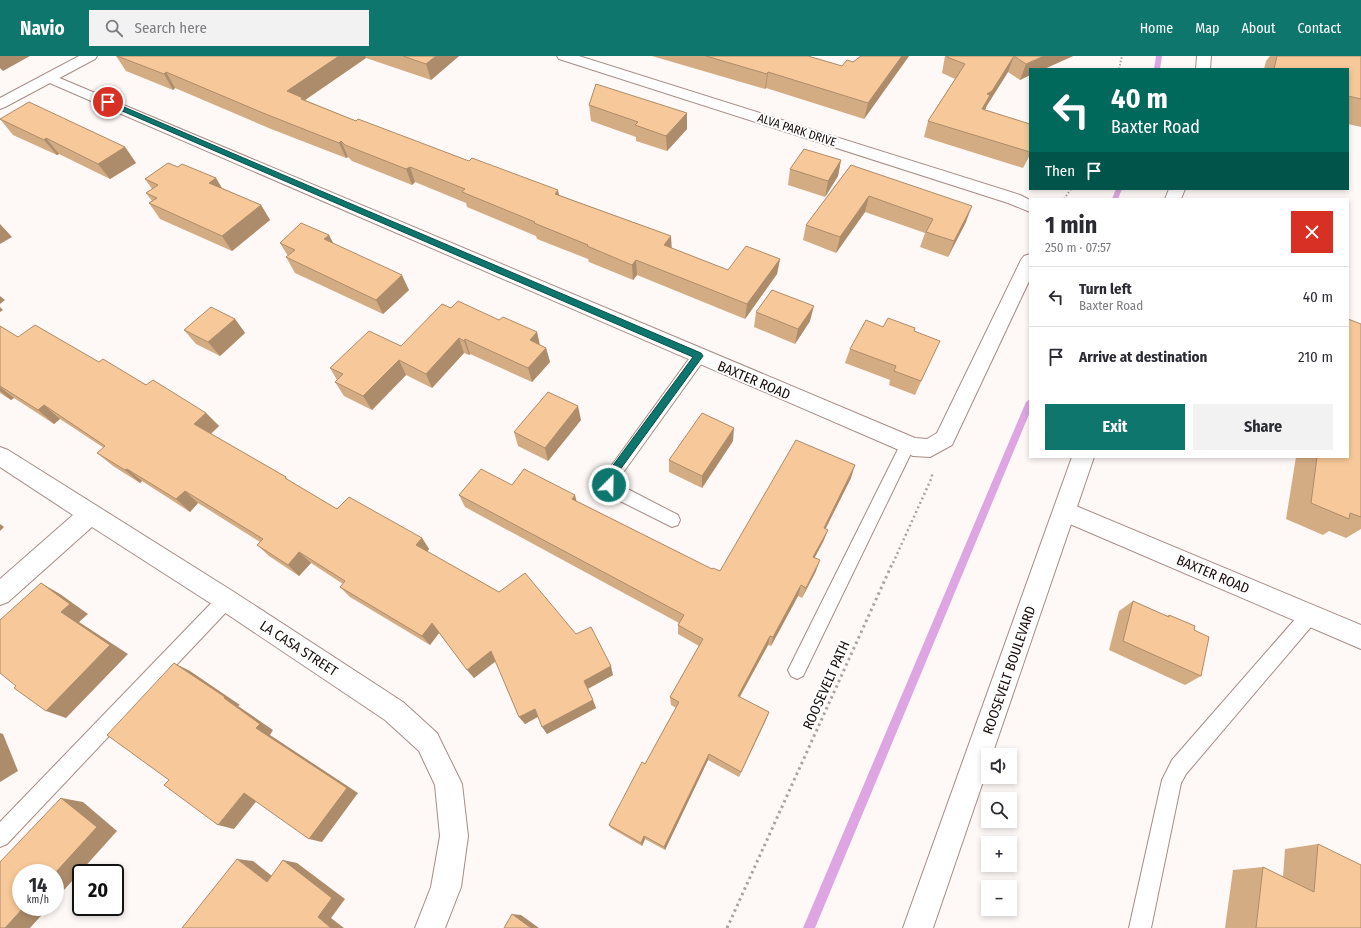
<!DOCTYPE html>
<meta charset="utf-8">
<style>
:root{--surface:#fff;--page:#f2f2f3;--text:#2b2b33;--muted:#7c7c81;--line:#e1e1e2;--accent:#0f766e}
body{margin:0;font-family:"Fira Sans Condensed",sans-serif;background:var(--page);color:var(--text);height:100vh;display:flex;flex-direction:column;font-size:15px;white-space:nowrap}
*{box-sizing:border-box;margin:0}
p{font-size:13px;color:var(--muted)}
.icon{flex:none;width:22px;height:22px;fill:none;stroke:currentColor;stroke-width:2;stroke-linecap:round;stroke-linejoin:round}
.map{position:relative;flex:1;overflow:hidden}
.details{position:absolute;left:1029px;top:142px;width:320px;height:260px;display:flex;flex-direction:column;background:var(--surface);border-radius:0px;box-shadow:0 2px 6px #0003}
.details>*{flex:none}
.guide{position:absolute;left:1029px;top:12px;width:320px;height:122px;border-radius:0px;box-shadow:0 2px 6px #0003;background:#00695c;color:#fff;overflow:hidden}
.buttons{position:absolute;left:981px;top:692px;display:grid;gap:8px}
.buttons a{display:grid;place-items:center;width:36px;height:36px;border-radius:0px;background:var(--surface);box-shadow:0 2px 6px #0003;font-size:20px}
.speed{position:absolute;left:12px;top:808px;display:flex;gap:8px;font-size:20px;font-weight:700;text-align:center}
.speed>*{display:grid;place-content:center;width:52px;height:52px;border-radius:50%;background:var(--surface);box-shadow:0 2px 6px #0003;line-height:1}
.speed small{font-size:10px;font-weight:400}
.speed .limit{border:2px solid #111;border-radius:6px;background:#fff;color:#111}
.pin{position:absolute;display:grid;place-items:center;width:34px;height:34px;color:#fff;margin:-17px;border:2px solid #fff;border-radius:50%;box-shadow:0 1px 4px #0007}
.me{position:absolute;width:44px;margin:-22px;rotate:23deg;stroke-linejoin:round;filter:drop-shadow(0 0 3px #0008)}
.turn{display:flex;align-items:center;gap:14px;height:84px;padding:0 16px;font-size:18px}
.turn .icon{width:52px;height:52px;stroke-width:2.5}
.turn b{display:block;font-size:28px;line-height:34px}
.then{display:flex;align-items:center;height:38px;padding:0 16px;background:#0003;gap:8px;font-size:15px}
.round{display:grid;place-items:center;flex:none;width:42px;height:42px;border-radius:0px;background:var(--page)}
.head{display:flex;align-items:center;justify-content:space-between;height:68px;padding:0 16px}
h1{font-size:24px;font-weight:700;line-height:30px}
.button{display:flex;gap:8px;margin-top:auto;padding:8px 16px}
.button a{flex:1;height:46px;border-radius:0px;background:var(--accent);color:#fff;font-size:16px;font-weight:700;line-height:46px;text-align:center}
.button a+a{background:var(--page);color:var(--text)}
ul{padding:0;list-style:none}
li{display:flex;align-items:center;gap:12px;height:60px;padding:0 16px;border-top:1px solid var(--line)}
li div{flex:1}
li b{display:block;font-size:15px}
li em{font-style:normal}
header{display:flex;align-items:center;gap:24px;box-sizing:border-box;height:56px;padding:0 20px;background:var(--accent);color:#fff}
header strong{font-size:19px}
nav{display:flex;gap:22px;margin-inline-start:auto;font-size:14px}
.search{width:280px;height:36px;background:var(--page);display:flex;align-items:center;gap:10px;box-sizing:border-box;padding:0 14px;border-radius:0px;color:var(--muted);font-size:15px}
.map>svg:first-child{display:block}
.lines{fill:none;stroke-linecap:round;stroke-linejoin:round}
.stream{fill:#dda5e1;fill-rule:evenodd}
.service-casing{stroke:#a68c86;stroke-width:2}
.minor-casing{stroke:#a68c86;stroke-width:2}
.tertiary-casing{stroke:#a68c86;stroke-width:2}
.secondary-casing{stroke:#a68c86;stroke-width:2}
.path-far2{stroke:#aba4a2;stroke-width:2;stroke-dasharray:1.5 2;stroke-linecap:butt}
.path-far1{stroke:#aba4a2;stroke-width:2.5;stroke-dasharray:2 3;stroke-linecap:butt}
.path{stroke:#aba4a2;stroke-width:3;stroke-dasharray:2.5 3.5;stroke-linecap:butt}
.service{fill:#fff;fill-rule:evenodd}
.minor{fill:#fff;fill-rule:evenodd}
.tertiary{fill:#fff;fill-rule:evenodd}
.secondary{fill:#fff;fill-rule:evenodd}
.wall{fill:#d4ac84}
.shaded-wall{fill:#ad8c6b}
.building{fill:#f7c899;stroke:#ad8c6b}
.route{fill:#0f766e;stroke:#0a4d48}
.labels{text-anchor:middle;stroke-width:4;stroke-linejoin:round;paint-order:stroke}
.far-street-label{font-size:12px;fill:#180e0c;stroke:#fff}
.street-label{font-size:14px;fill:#180e0c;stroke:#fff}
</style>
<header>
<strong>Navio</strong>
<div class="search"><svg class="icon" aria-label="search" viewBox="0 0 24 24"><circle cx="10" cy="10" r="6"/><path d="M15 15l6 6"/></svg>Search here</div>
<nav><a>Home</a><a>Map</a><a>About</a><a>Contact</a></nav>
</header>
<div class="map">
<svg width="1361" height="872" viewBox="0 0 1361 872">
<rect width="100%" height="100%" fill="#fef8f6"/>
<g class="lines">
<g class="stream">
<path d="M1156 0H1162L1160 13H1154Z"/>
<path d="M1116 133H1122L1118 143H1112Z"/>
<path d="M1030 343V356L815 872H803L1026 346Z"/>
</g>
<g class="service-casing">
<g id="service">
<path d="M699 295 704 296 706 300 704 304 617 425 618 428 678 459 680 464 678 469 672 471 606 438 601 429V424L694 296Z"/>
<path d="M907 383 912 385 915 389 803 620 797 623 791 620 788 614 791 608 902 385Z"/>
<path d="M226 536 232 538 235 544 232 550 7 788 0 791V766L220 538Z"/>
<path d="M1310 551 1316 553 1319 559 1316 565 1186 718 1181 727 1151 872H1129L1162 724 1172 704 1304 553Z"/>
</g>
</g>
<g class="minor-casing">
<g id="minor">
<path d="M557 0H579L1020 139 1030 144V156L1008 147 559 3Z"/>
<path d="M50 18 915 382 927 383 937 377 1021 204 1024 200 1030 198V223L952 389 930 401 913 400 45 25 43 22 45 19Z"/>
<path d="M0 391 8 394 234 536 403 646 437 677 462 728 468 780 461 831 445 872H415L431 831 440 780 435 729 419 695 385 664 218 552 92 471 8 546 0 549V523L73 459 0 411Z"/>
<path d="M1064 445 1361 569V593L1056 462 1053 455 1056 448Z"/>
</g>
</g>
<g class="tertiary-casing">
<path id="tertiary" d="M79 0H97L95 3 5 51 0 53V42Z"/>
</g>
<g class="secondary-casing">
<g id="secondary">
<path d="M1197 0H1211L1210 13H1196Z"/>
<path d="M1169 133H1185L1181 143H1165Z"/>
<path d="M1072 401H1094L992 699H988V711L933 872H903Z"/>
</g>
</g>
<g class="path-far2">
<path d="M1119 13 1122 0"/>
<path d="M1064 143 1071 133"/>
</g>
<path class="path-far1" d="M893 507 932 421V417"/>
<path class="path" d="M727 872 893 506"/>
<use href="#service" class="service"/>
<use href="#minor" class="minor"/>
<use href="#tertiary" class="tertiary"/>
<use href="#secondary" class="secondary"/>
</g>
<g class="wall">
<path d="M116 0H459L431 24 366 2 305 44 356 65 671 180V192L728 214 780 203 777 218 745 263 637 219 633 224 589 206 588 203 537 183 536 180 467 151 466 147 415 126 412 129 352 105 348 101 346 102 271 73 175 32 173 34 126 15Z"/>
<path d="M652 0H808L842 10 853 6 861 0H909L864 63 766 32 765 33Z"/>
<path d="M945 0H1073L1044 13H1030V19L1020 24 1008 16 986 51V52L985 54 1030 68V98L1023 112 924 81 928 65 955 23 942 17Z"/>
<path d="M1270 0H1361V71L1348 68V13H1264L1266 5Z"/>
<path d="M589 49 687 57V73L667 95 636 85V81L591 65Z"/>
<path d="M0 63 125 91 136 107 110 123 59 98 57 99 13 79Z"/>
<path d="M841 104 838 120 825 141 788 129 790 113Z"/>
<path d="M851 109 966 166 948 201 920 191 925 177 865 156 836 197 803 184 806 169Z"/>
<path d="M178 111 216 122 222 132 261 149 270 164 232 195 160 163 149 147 152 145 146 137 152 133 145 123Z"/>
<path d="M280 187 333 188 409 234 383 258 295 217 286 201 288 200Z"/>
<path d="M451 252 499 264 537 276 540 289 546 292 550 306 532 326 470 298 469 299 464 297 432 332 406 319 372 354 344 340 335 326 337 324 330 312 401 290Z"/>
<path d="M756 256 810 265 795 288 754 271Z"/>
<path d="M235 263 245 277 220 300 196 288 184 274Z"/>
<path d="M1361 268V473L1346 482 1329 475 1323 479 1286 463 1296 401H1348Z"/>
<path d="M0 270 18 281 99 306 206 357 219 370 211 378 286 421 289 425 337 453 422 482 429 493 427 496 499 536 576 578 613 619 588 633 596 652 547 678 538 661 525 668 519 661 496 605 474 622 439 577 430 589 350 541 340 531 343 528 311 507 299 520 269 500 257 489 260 486 198 447 190 456 142 425 140 427 113 410 97 397 104 392 60 363 54 368 14 342 11 344 0 337Z"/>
<path d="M883 271 914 275 933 299 915 339 889 329 890 324 845 307 850 293Z"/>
<path d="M581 364 548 405 518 390 514 376Z"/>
<path d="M733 385 702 432 669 416V404Z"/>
<path d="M851 422 825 473 828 474 823 486 815 501 816 515 802 542 798 540 771 590 768 589 740 641 769 656 739 721 708 704 665 794 645 783 642 790 611 772 609 769 645 708 676 652 671 649 670 641 699 590 678 578V569L679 567 465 451 459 439 512 429 577 445 712 513 720 515Z"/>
<path d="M1133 545 1167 560 1169 559 1194 574 1201 620 1185 629 1109 594 1119 555Z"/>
<path d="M1318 788 1361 872H1225L1233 814 1263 811 1283 821 1285 793Z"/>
</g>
<g class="shaded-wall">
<path d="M0 0H30L3 15 0 12Z"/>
<path d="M339 0H365L366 2 305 44 311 58 287 35Z"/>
<path d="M436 0H459L431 24 426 8Z"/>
<path d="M902 0H909L864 63 868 47Z"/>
<path d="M1014 0 1008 16 986 51V52L976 69 987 38Z"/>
<path d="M1044 0H1073L1044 13H1030V19L1020 24 1026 8Z"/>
<path d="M166 16 175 32 173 34 164 18Z"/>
<path d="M768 16 766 32 765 33 767 18Z"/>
<path d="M687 57V73L667 95 666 80Z"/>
<path d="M46 82 59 98 57 99 44 84Z"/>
<path d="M341 85 348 101 346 102 339 87Z"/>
<path d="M125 91 136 107 110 123 98 108Z"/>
<path d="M1030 97V98L1023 112Z"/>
<path d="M841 104 838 120 825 141 828 125Z"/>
<path d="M410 111 415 126 412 129 406 113Z"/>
<path d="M216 122 225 138 209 127Z"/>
<path d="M558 134 561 150 555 138Z"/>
<path d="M869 140 865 156 836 197 840 181Z"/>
<path d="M261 149 270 164 232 195 222 180Z"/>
<path d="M972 150 966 166 948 201 954 185Z"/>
<path d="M0 168 12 181 0 188Z"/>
<path d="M329 179 337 194 324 183Z"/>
<path d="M671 180 672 196 664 189Z"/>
<path d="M780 203 777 218 745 263 747 248Z"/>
<path d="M636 204 637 219 633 224 632 209Z"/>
<path d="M402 219 409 234 383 258 376 244Z"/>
<path d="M0 240 5 244 0 248Z"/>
<path d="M814 250 810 265 795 288 798 273Z"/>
<path d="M0 251 3 254 0 256Z"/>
<path d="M235 263 245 277 220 300 208 286Z"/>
<path d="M537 276 540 291 530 284Z"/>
<path d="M459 282 464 297 432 332 426 318Z"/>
<path d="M465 283 470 298 469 299 464 285Z"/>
<path d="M546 292 550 306 532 326 528 312Z"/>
<path d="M399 304 406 319 372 354 363 340Z"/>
<path d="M0 331 14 342 11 344 0 335Z"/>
<path d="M44 349 60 363 54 368 38 354Z"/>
<path d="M578 350 581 364 548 405 545 392Z"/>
<path d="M206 357 219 370 207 381 194 368Z"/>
<path d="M734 372 733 385 702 432V420Z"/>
<path d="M855 409 851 422 820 484 824 472Z"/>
<path d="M127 413 142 425 140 427 125 414Z"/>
<path d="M185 435 198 447 190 456 176 443Z"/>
<path d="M575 439 578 451 572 443Z"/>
<path d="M0 468 4 471 0 475Z"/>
<path d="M828 474 823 486 809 512 813 501Z"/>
<path d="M422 482 429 493 423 501 416 489Z"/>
<path d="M299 496 311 507 299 520 288 509Z"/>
<path d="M820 504 816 515 802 542 806 532Z"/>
<path d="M41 527 60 538 88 558 79 566 128 598 66 662 46 655 61 556Z"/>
<path d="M801 529 798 540 771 590 773 581Z"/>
<path d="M432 567 439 577 430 589 422 580Z"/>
<path d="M770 580 768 589 736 647 738 640Z"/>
<path d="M491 595 497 604 474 622 467 614Z"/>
<path d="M174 607 190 615 240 649 238 650 273 674 270 679 358 737 322 786 309 783 256 672 224 642Z"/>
<path d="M611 610 613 619 587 633 584 625Z"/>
<path d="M593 644 596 652 547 678 542 671Z"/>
<path d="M535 653 539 660 525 668 519 661Z"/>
<path d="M769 656 766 664 739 721 741 716Z"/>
<path d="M0 677 3 678 18 715 0 726Z"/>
<path d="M709 698 708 704 665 794 664 791Z"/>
<path d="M244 737 259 742 234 773 218 769Z"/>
<path d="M61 742 83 746 117 775 55 844V817Z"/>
<path d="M644 780 645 783 642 790 641 787Z"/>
<path d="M237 803 253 805 282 828 267 826Z"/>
<path d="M283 804 297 807 345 843 331 862 344 872H331L318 861Z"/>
<path d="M24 851H49L30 872H5Z"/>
<path d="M512 858 521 859 539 872H531Z"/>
</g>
<g class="building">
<path d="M117 0H339L287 35 303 42 301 43 356 65 358 63 469 105 472 102 558 134 555 138 671 180 664 189 728 214 746 190 780 203 747 248 636 204 632 209 587 190 588 189 534 167 535 166 462 136 465 133 410 111 406 113 345 89 341 85 339 87 263 57 166 16 164 18Z"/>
<path d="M403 0H436L426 8Z"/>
<path d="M706 0H808L842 10 847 4 853 6 861 0H902L868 47 768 16 767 18Z"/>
<path d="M947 0H1014L992 35 987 38 990 39 982 53 1030 68V96L928 65 965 8 947 1Z"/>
<path d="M1014 0H1044L1026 8Z"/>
<path d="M1277 0H1361V43L1348 40V13H1274Z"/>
<path d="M596 28 687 57 666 80 635 69 638 66 589 49Z"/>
<path d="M29 46 125 91 98 108 46 82 44 84 0 63Z"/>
<path d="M804 93 841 104 828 125 790 113Z"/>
<path d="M168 107 178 111 182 108 216 122 209 127 261 149 222 180 149 147 157 142 146 137 158 129 145 123Z"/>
<path d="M851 109 972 150 954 185 926 176 933 163 869 140 840 181 806 169Z"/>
<path d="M301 167 329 179 324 183 402 219 376 244 286 201 295 194 280 187Z"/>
<path d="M772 234 814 250 798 273 756 256Z"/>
<path d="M458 245 499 264 503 261 537 276 530 284 546 292 528 312 465 283 464 285 459 282 426 318 399 304 363 340 335 326 343 318 330 312 369 275 401 290 442 248 451 252Z"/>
<path d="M211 251 235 263 208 286 184 274Z"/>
<path d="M888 262 915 272 914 275 940 285 921 325 894 315 896 310 850 293 866 264 883 271Z"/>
<path d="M1348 263 1361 268V461L1350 457 1349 463 1311 447 1317 401H1348Z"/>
<path d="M35 269 99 306 103 303 146 329 153 324 206 357 194 368 286 421 285 422 337 453 349 441 422 482 416 489 499 536 525 517 576 578 591 571 611 610 584 625 593 644 542 671 535 653 519 661 491 595 467 614 432 567 422 580 340 531 345 525 299 496 288 509 257 489 263 483 185 435 176 443 127 413 125 414 97 397 105 390 44 349 38 354 0 330V270L18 281Z"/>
<path d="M548 336 578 350 545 392 514 376Z"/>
<path d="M702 357 734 372 702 420 669 404Z"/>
<path d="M796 384 855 409 824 472 828 474 813 501 820 504 806 532 801 529 773 581 770 580 738 640 769 656 741 716 709 698 664 791 644 780 641 787 609 769 642 706 645 708 679 646 670 641 703 583 678 569 684 559 459 439 481 413 512 429 524 413 575 439 572 443 712 513 713 512 720 515Z"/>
<path d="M41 527 70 548 61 556 110 589 46 655 14 632 16 630 0 617V564Z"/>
<path d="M1133 545 1169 561V559L1195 570 1194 574 1209 581 1201 620 1123 585Z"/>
<path d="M174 607 225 641 224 642 260 668 256 672 347 732 309 783 244 737 218 769 164 729 169 724 107 679Z"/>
<path d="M61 742 97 771 55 817H21V851H24L5 872H0V806Z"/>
<path d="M1318 788 1361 809V872H1256L1263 811 1314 836Z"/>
<path d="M237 803 267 826 283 804 332 842 318 861 331 872H182Z"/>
<path d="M512 858 531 872H504Z"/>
</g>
<path class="route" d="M106 45H110L701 297 703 300 614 422 612 432H606L604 424 608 416 693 301 106 48Z"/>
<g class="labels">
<g class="far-street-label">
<text transform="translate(797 74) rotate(18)" y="4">ALVA PARK DRIVE</text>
</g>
<g class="street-label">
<text transform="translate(754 324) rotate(23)" y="5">BAXTER ROAD</text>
<text transform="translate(1213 518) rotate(23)" y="5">BAXTER ROAD</text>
<text transform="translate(299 592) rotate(33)" y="5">LA CASA STREET</text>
<text transform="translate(1009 614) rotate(-71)" y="5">ROOSEVELT BOULEVARD</text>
<text transform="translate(826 629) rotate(-66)" y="5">ROOSEVELT PATH</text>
</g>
</g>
</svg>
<div class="buttons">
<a><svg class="icon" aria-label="sound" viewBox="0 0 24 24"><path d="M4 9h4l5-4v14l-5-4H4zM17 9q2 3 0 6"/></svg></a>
<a><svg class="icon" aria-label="search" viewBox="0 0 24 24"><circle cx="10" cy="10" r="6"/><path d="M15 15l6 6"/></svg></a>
<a>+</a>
<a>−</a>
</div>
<div class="speed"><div>14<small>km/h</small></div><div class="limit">20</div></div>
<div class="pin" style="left:108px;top:46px;background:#d93025"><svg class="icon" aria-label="arrive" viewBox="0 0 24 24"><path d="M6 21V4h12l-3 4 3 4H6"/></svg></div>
<svg class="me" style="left:609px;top:429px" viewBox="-20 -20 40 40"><circle r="17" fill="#0f766e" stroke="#fff" stroke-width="3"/><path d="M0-11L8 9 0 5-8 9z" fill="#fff"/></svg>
<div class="guide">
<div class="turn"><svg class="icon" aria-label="left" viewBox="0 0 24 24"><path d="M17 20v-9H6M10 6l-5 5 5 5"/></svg><div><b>40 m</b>Baxter Road</div></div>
<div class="then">Then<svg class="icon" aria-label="arrive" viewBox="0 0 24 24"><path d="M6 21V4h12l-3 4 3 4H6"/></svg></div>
</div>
<section class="details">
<div class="head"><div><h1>1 min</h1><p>250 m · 07:57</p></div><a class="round" style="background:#d93025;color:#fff"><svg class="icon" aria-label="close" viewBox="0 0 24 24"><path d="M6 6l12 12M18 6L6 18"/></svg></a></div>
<ul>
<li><svg class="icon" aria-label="left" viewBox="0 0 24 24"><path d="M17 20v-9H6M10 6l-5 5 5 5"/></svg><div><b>Turn left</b><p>Baxter Road</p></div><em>40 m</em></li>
<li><svg class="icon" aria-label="arrive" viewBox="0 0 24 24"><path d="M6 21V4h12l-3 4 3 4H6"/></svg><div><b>Arrive at destination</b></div><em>210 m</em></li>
</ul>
<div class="button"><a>Exit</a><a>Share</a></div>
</section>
</div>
